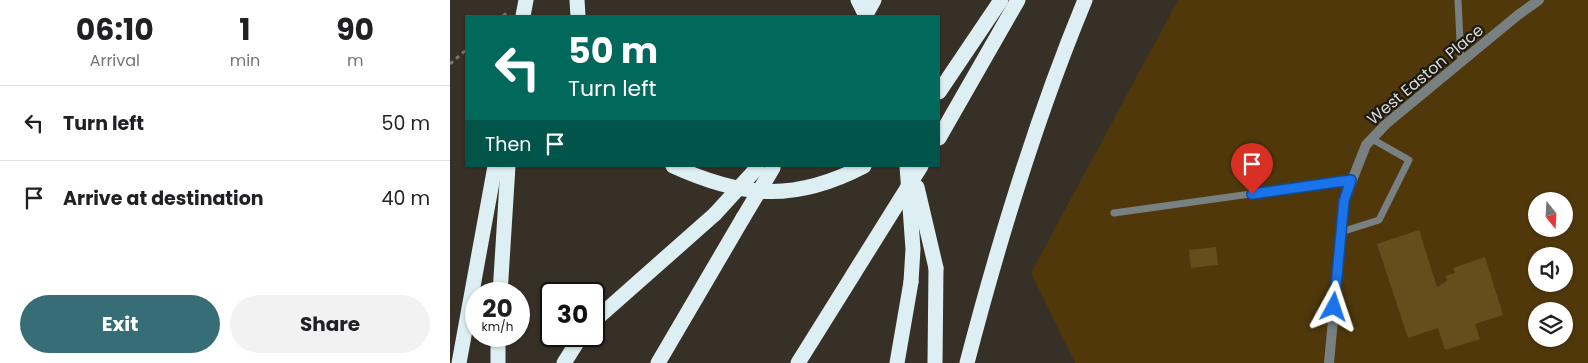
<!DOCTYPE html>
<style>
:root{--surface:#fff;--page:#f2f2f2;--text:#202124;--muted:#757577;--line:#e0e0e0;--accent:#366d76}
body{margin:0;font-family:Poppins,sans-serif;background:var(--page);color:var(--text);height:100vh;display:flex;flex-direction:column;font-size:19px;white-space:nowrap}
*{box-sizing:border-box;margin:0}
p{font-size:16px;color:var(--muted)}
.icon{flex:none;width:28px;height:28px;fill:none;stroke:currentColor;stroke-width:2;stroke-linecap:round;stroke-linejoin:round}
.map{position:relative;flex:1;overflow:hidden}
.side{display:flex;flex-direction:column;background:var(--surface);width:450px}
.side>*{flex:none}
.guide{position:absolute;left:15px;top:15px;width:475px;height:152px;border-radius:0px;box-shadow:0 1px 4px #0004;background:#00695c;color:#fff;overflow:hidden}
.needle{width:32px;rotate:162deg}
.controls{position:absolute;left:1078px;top:192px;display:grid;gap:10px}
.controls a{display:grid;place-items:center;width:45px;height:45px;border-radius:50%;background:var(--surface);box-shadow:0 1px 4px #0004;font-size:25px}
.speed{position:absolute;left:15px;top:282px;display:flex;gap:10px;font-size:25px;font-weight:700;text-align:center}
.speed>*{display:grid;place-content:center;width:65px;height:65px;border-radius:50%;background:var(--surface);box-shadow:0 1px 4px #0004;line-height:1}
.speed small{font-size:12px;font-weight:400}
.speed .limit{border:2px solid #111;border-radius:8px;background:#fff;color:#111}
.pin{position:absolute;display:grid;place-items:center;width:42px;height:42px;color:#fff;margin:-51px -21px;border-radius:50% 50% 50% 0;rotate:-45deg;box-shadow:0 0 5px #0007}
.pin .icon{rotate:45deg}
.me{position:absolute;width:55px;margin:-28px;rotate:5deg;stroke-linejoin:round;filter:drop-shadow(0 0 4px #0008)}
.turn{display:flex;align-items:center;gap:18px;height:105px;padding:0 20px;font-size:22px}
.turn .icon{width:65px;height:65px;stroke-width:2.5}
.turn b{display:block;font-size:35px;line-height:42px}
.then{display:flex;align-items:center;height:48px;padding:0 20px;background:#0003;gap:10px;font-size:19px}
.eta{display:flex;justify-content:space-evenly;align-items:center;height:85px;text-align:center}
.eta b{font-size:30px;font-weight:700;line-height:35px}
.primary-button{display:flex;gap:10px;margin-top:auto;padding:10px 20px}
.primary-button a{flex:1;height:58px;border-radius:30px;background:var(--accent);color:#fff;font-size:20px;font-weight:700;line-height:58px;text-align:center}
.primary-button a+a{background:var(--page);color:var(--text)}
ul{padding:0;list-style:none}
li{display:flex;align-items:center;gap:15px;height:75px;padding:0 20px;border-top:1px solid var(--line)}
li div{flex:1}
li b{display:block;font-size:19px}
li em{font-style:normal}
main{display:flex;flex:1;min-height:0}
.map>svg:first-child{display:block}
.green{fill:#50380b;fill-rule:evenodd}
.building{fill:#684d1c}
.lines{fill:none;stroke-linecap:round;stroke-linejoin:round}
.path{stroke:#7b756c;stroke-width:3;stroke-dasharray:4 4;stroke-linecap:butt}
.lane{stroke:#798081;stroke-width:7}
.street{stroke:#798081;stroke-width:10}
.highway{stroke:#ddeff2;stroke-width:15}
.highway-bridge{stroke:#ddeff2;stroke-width:15}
.route-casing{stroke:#114b97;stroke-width:12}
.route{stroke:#1a73e8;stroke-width:9}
.labels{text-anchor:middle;stroke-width:4.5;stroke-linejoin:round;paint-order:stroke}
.street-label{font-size:16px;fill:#ddd9d2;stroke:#1b1914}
</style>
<main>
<section class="side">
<div class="eta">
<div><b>06:10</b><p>Arrival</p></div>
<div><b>1</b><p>min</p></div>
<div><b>90</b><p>m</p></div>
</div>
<ul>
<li><svg class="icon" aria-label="left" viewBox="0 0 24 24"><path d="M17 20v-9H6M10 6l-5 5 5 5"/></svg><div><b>Turn left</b></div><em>50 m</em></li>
<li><svg class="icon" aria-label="arrive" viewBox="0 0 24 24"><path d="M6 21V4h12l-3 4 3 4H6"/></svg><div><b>Arrive at destination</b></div><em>40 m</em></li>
</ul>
<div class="primary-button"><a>Exit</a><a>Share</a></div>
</section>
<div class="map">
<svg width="1138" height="363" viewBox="0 0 1138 363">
<rect width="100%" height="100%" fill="#373026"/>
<path class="green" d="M728 0H1138V363H625L581 273ZM1086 201H1114V229H1086ZM1086 256H1114V284H1086ZM1086 311H1114V339H1086Z"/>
<g class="building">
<path d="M969 230 987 287 997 281 996 276 1005 273 1003 268 1035 257 1053 315 1025 324 1030 339 995 350 988 328 958 338 927 244Z"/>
<path d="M766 247 768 265 741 268 739 250Z"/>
</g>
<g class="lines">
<g class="path">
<path d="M53 16 59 11"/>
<path d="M0 64 16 50"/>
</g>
<g class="lane">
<path d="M1008 0 1011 62"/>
<path d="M664 213 901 180"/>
<path d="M891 232 929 220 959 160 922 139"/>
</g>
<path class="street" d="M879 363 894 201 916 145 936 124 1068 15 1089 0"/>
<g class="highway">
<path d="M127 0 128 16"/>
<path d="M73 16 76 0"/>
<path d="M415 16 424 0"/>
<path d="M489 92 551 0"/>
<path d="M489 138 568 0"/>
<path d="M223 166C293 198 345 202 414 166"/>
<path d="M50 294 58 166"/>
<path d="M144 321 265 214"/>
<path d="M9 363 45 166"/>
<path d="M48 363V336"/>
<path d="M114 363 131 336"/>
<path d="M208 363 293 218"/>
<path d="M348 363 471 166"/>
<path d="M447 363 461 282"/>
<path d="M485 363 486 268"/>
<path d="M517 363C549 240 586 118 635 0"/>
</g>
<g class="highway-bridge">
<path d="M408 0 416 16"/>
<path d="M457 166 463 249 461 282"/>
<path d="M467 187 486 268"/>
<path d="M265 214 307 168"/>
<path d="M293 218 323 168"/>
</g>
</g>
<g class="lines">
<g class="route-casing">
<path id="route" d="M802 194 901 180 894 201 884 307"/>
</g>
<use href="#route" class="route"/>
</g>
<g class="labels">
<g class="street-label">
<text transform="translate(975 74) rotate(-40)" y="6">West Easton Place</text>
</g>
</g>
</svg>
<div class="controls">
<a><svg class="needle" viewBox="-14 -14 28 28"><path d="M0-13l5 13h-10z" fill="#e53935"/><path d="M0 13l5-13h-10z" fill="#757577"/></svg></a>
<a><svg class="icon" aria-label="sound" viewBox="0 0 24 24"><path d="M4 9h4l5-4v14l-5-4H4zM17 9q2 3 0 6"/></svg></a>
<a><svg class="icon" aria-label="layers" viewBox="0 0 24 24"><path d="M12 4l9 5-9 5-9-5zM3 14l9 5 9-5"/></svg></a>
</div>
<div class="speed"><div>20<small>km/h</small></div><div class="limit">30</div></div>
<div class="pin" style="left:802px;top:194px;background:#d93025"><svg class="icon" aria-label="arrive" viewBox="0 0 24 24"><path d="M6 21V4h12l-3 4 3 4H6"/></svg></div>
<svg class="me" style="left:884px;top:307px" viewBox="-20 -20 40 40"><path d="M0-17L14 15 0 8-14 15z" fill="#1a73e8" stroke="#fff" stroke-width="4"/></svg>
<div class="guide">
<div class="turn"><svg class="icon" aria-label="left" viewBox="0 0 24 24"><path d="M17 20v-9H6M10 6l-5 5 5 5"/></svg><div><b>50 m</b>Turn left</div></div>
<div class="then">Then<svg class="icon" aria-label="arrive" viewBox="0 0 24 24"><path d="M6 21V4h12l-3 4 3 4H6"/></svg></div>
</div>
</div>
</main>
